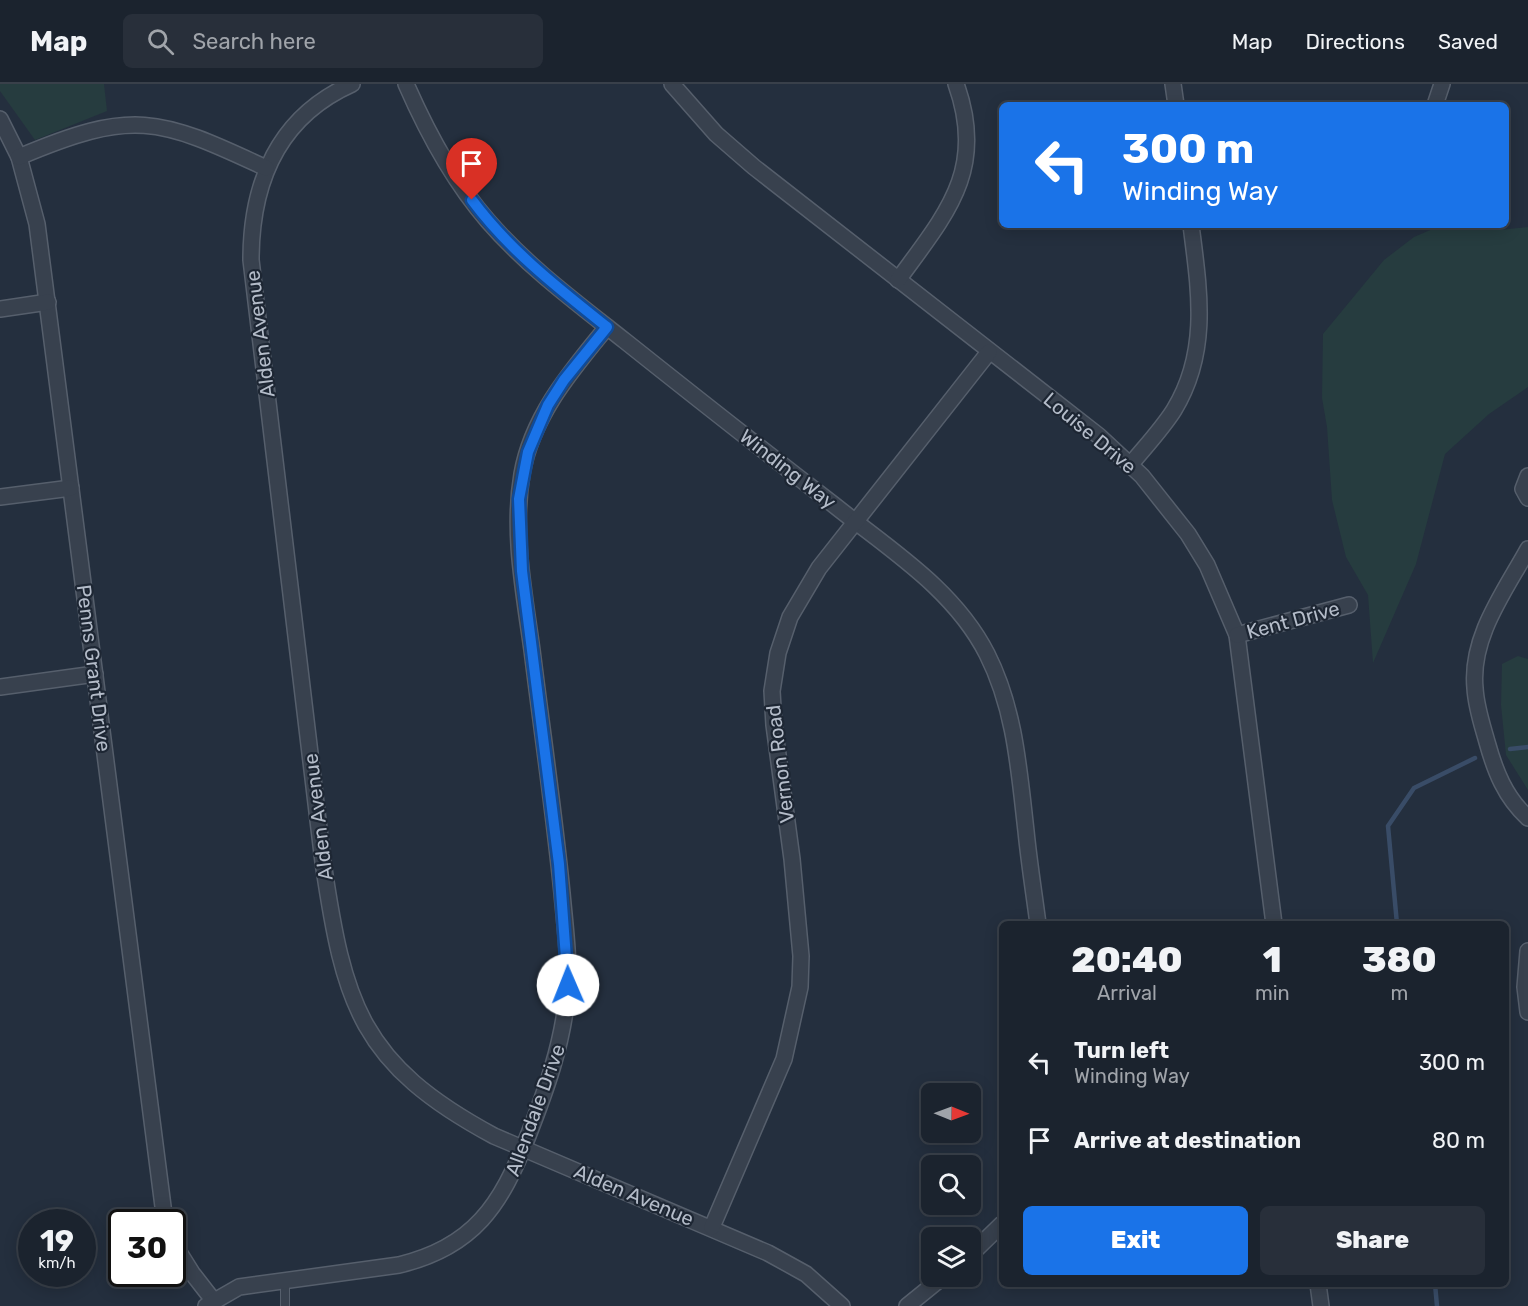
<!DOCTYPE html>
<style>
:root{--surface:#1b232e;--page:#282f3a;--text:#f1f3f6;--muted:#a0a4aa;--line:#39404a;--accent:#1a73e8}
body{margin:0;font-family:Rubik,sans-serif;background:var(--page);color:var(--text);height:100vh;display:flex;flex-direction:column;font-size:22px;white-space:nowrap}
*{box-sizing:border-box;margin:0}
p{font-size:20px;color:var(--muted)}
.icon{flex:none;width:33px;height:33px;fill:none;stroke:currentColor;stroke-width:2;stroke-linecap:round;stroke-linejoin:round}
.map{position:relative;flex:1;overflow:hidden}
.panel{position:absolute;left:999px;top:837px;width:510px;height:366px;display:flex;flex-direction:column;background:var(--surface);border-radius:9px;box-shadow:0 3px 15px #0003,0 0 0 2px var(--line)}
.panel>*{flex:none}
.hud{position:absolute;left:999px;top:18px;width:510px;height:126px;border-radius:9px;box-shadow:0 3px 15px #0003,0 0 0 2px var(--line);background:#1a73e8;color:#fff;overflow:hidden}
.needle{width:39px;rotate:91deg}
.buttons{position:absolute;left:921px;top:999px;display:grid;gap:12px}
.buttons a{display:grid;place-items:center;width:60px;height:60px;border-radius:9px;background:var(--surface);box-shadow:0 3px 15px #0003,0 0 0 2px var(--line);font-size:30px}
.speed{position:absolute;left:18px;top:1125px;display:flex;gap:12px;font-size:30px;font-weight:700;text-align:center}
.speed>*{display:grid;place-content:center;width:78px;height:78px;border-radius:50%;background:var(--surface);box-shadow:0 3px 15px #0003,0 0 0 2px var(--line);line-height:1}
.speed small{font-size:15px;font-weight:400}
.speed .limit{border:3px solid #111;border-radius:9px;background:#fff;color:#111}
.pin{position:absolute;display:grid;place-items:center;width:51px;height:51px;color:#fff;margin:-62px -26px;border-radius:50% 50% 50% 0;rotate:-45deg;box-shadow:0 0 6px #0007}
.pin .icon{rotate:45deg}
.me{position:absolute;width:66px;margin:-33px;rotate:359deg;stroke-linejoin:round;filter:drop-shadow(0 0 4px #0008)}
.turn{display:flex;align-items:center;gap:21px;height:126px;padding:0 24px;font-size:27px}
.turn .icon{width:78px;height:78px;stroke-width:2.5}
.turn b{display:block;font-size:42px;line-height:51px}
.eta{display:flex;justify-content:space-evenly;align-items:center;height:102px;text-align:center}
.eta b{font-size:36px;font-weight:800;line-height:42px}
.action{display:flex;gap:12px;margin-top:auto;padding:12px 24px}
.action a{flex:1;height:69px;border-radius:9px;background:var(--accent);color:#fff;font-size:24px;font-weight:800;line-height:69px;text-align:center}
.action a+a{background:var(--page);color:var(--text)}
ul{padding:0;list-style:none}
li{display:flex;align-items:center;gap:18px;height:78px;padding:0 24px}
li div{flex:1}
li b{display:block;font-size:22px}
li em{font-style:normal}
header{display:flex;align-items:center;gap:36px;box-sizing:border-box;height:84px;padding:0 30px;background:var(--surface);border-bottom:2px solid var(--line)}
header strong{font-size:28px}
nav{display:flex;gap:33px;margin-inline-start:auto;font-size:21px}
.search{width:420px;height:54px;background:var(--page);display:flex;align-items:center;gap:15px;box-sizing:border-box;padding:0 21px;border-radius:9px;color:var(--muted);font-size:22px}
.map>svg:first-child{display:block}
.green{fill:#263c3f}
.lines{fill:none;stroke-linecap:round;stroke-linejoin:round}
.stream{stroke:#394c67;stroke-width:4.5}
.lane-casing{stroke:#565f6c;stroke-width:10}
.street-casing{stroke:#565f6c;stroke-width:18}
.lane{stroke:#38414e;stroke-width:8}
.street{stroke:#38414e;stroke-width:15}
.route-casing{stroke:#114b97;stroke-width:15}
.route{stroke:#1a73e8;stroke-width:10}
.labels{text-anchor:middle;stroke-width:4.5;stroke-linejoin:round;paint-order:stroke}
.street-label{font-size:20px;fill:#b4bcc9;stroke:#1d2633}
</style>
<header>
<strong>Map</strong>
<div class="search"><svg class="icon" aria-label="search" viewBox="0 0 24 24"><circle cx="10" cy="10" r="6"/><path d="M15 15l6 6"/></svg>Search here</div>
<nav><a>Map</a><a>Directions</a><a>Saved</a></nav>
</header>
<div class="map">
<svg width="1528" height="1222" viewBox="0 0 1528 1222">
<rect width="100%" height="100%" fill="#242f3e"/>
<g class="green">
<path d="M0 0H104L107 27 35 56 0 7Z"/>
<path d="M1442 141H1496L1499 146 1528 143V303L1489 330 1445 370 1416 480 1373 579 1368 511 1346 473 1332 416 1327 343 1322 314 1323 250 1384 176 1414 153Z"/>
<path d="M1518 572 1528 575V706L1506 671 1501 621 1502 580Z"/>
</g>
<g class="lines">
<g class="stream">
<path d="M1510 665 1528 663"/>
<path d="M1397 840 1388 742 1414 704 1475 674"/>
<path d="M1435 1200 1437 1222"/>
</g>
<g class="lane-casing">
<path id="lane" d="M285 1195V1222"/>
</g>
<g class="street-casing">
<g id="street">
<path d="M352 0C278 33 251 99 251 176L323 778C344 920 360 980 494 1052L768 1169 806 1190 842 1222"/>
<path d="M406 0C427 48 453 97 488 137 528 183 577 219 625 257 694 312 764 367 834 421 889 465 954 505 987 570 1015 625 1019 686 1026 747 1029 778 1034 809 1038 840"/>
<path d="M672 0 716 50 754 83 1099 352 1142 392 1188 450 1207 481 1237 551 1274 840"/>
<path d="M1173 0 1176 21"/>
<path d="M1435 21 1442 0"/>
<path d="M0 35 19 73 37 140 165 1138"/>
<path d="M19 73C133 25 157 33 266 84"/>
<path d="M898 196C946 130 987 86 956 0"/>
<path d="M0 225 48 218"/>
<path d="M1131 380C1145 363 1162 345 1174 326 1210 267 1199 205 1191 141"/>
<path d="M1528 392 1523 405 1528 414"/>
<path d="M0 413 71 404"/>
<path d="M1528 465C1505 507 1470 553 1475 604 1476 623 1482 640 1487 658 1495 687 1505 713 1528 734"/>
<path d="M1237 551 1349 521"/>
<path d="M0 603 95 590"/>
<path d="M1528 867 1525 903 1528 928"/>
<path d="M712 1143 784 975 800 903 801 872 792 775 774 641 772 607 778 569 790 533 819 484 989 268"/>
<path d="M172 1157 192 1189 213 1216"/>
<path d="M970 1171 1002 1140"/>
<path d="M1318 1200 1321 1222"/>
<path d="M206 1222 239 1203 399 1181C474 1163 501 1121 528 1052 546 1006 562 962 567 912 570 878 565 843 562 809 554 728 542 647 532 566 524 508 512 448 522 390 532 332 571 287 607 243"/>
<path d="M907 1222 944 1192"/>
</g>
</g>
<use href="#lane" class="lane"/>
<use href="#street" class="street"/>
</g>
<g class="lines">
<g class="route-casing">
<path id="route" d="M472 116C509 166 558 204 607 243L564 296 548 321 528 368 519 415 522 487 559 780 568 901"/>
</g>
<use href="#route" class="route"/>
</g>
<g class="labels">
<g class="street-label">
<text transform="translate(260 250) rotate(-97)" y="7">Alden Avenue</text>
<text transform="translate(1090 349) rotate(40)" y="7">Louise Drive</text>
<text transform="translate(788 385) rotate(38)" y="7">Winding Way</text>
<text transform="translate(1293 536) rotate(-15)" y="7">Kent Drive</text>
<text transform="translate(94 584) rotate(83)" y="7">Penns Grant Drive</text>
<text transform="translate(780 680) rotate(-97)" y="7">Vernon Road</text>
<text transform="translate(318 733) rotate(-97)" y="7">Alden Avenue</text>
<text transform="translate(535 1026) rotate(-70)" y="7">Allendale Drive</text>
<text transform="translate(634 1111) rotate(23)" y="7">Alden Avenue</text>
</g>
</g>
</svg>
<div class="buttons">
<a><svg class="needle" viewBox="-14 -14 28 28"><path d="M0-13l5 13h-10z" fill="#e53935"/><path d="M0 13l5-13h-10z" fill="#a0a4aa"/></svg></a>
<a><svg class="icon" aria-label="search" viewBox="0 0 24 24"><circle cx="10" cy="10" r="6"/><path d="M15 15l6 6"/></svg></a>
<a><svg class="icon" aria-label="layers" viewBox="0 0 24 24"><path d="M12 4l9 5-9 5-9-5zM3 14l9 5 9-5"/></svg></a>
</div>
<div class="speed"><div>19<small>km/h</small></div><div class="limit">30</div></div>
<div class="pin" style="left:472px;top:116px;background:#d93025"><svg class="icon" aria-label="arrive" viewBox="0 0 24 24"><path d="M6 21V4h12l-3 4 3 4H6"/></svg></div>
<svg class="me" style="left:568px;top:901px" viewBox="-20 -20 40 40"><circle r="19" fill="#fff"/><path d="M0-13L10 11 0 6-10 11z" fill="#1a73e8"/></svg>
<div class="hud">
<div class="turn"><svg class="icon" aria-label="left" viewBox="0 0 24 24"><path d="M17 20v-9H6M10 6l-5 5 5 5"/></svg><div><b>300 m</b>Winding Way</div></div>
</div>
<section class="panel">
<div class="eta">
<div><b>20:40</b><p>Arrival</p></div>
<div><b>1</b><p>min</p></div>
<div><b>380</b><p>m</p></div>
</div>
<ul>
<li><svg class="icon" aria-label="left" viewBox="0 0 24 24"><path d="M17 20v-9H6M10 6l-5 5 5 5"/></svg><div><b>Turn left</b><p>Winding Way</p></div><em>300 m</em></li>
<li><svg class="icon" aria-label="arrive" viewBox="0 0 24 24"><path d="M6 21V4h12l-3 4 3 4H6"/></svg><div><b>Arrive at destination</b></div><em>80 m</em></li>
</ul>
<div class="action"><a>Exit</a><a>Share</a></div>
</section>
</div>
